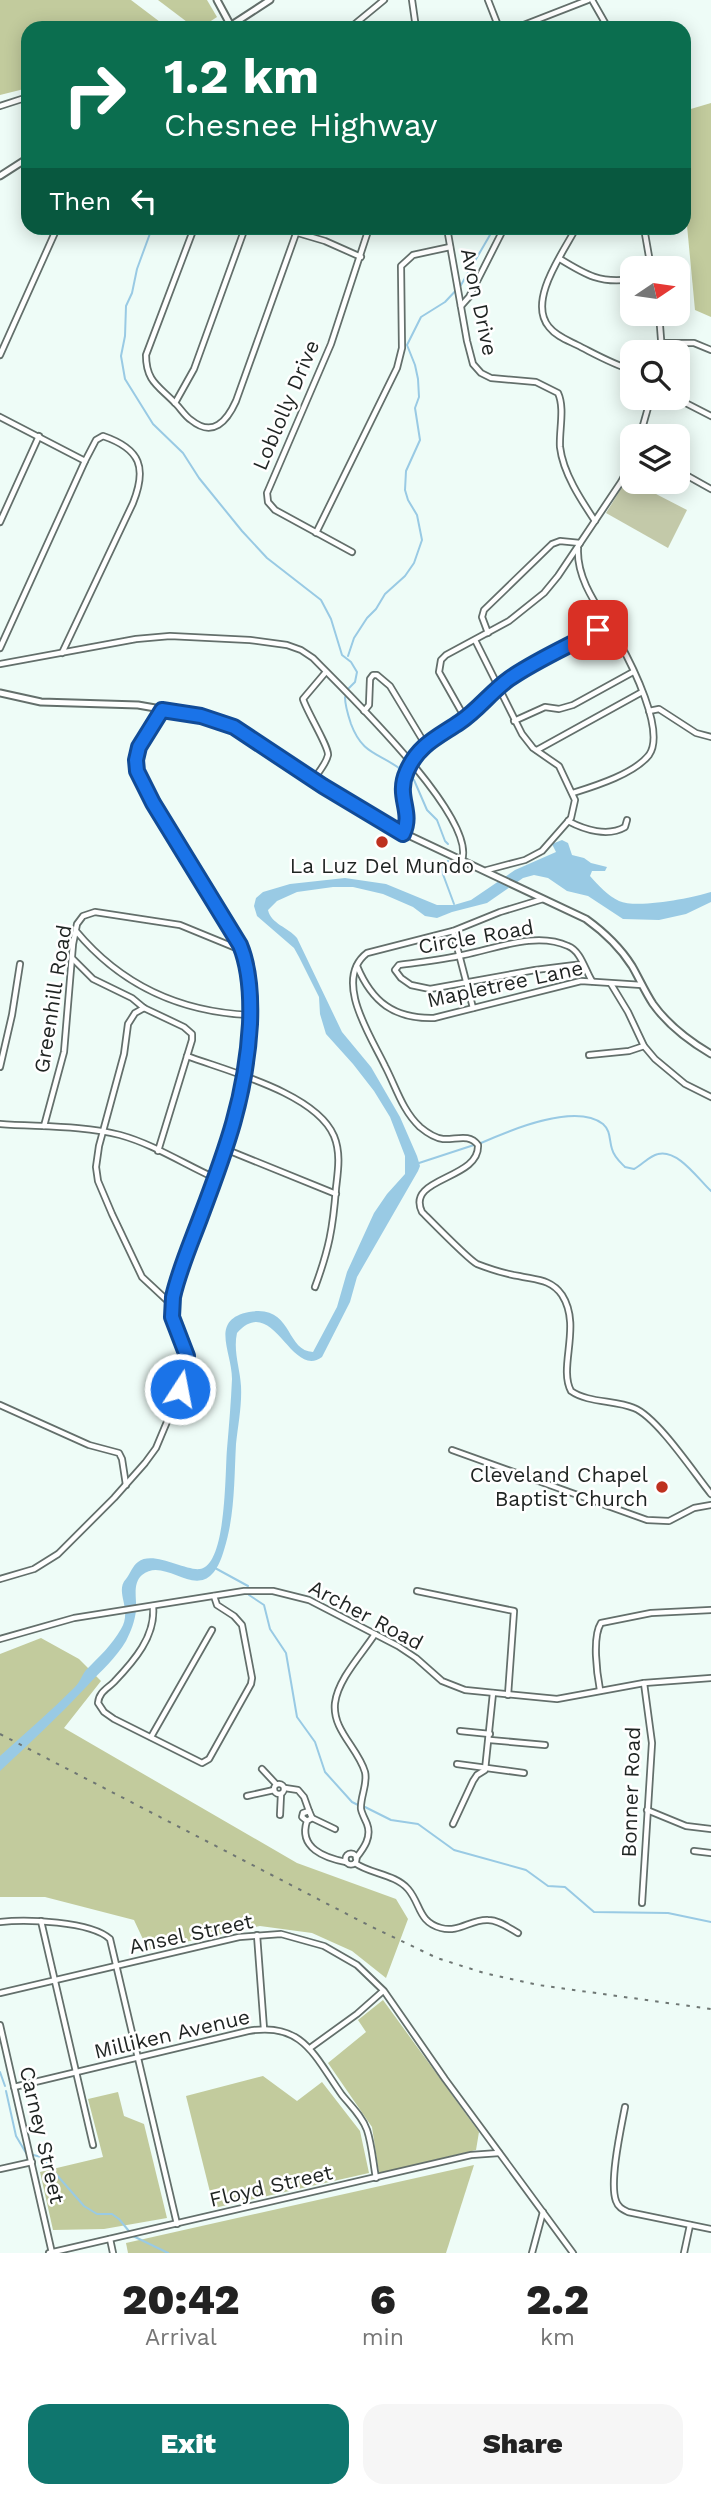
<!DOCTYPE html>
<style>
:root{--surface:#fff;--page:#f6f6f6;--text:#222;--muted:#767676;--accent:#0f766e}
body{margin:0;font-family:"Work Sans",sans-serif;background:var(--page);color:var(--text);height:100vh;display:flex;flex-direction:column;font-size:26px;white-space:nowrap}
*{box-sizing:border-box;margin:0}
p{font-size:23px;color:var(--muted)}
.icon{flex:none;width:38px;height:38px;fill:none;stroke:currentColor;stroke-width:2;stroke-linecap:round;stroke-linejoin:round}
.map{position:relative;height:2253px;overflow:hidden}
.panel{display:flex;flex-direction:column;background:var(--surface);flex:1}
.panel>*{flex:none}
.hud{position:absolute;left:21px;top:21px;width:670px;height:214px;border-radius:21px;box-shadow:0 4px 18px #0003;background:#0b6e4f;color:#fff;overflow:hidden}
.needle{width:46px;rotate:77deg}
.controls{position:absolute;left:620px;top:256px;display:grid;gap:14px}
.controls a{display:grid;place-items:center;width:70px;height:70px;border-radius:14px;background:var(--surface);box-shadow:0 4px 18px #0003;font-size:35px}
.pin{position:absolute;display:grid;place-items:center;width:60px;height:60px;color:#fff;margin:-30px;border-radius:14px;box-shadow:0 4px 10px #0006}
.me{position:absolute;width:77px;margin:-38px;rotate:11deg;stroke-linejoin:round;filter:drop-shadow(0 0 5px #0008)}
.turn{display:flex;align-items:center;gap:24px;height:147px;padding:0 28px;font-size:32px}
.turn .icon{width:91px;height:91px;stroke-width:2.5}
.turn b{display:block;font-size:49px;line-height:60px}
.then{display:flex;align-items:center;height:66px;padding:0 28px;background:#0003;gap:14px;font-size:26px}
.eta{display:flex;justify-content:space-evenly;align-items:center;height:119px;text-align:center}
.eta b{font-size:42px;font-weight:800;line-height:49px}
.cta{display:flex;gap:14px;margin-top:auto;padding:14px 28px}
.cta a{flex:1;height:80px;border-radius:21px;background:var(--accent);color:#fff;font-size:28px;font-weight:800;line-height:80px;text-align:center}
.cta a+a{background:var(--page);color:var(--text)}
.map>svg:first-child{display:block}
.green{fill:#c3c9a9}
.forest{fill:#c2cb9d}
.water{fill:#99cae4}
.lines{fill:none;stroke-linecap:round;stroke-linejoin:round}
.stream{stroke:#99cae4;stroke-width:2}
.minor-casing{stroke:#636f6b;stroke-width:8}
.major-casing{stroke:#636f6b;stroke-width:9}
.minor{stroke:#fff;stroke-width:4.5}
.major{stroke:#fff;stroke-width:5}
.rail{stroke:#6e7673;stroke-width:2;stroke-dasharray:3.5 7;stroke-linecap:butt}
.route-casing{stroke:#114b97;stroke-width:18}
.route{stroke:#1a73e8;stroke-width:12}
.poi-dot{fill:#be311f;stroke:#fff;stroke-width:2.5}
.labels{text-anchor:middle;stroke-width:5;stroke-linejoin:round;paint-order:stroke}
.street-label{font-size:21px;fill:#1f2422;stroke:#fff}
.poi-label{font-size:21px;fill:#1f2422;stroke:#fff}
</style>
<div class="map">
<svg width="711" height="2253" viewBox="0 0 711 2253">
<rect width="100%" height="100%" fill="#eefcf7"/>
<path class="green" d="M627 479 687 510 668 548 606 513Z"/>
<g class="forest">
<path d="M0 0H131L168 28H28V88L0 95Z"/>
<path d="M158 0H207L217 17 200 28H195Z"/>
<path d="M711 103V317L695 310 684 194V111Z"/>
<path d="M41 1638 79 1659 101 1681 64 1728 297 1863 396 1899 408 1919 386 1978 352 1951 312 1933 260 1926 148 1950 134 1920 45 1897H0V1654Z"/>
<path d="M383 2000 479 2132 476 2150 379 2173 372 2127 328 2063 366 2032 358 2020Z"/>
<path d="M263 2076 297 2101 322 2082 360 2131 369 2173 214 2208 186 2096Z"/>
<path d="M118 2092 124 2116 144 2124 167 2218 104 2229 53 2230 40 2172 103 2157 88 2099Z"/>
<path d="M474 2165 446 2253H128L126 2243Z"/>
</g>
<path class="water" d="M562 840 568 843 572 855 584 858 591 863 607 867 605 871H592L590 876C598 885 608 896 619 901 637 909 692 898 711 892V902L686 914 659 920 623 919 588 896 567 891 548 878 534 875 523 878 487 903 452 912 437 918 425 916 413 907 383 894 353 887H333L297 892 277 901 268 910C271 924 288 927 297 938L342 1032 371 1067 400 1117 417 1156 420 1166 418 1171 357 1277 350 1302 322 1357C291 1380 273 1292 237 1333 233 1351 240 1368 241 1386 242 1406 238 1425 236 1444 234 1481 235 1515 224 1550 205 1615 168 1553 142 1575 132 1584 137 1599 136 1610 135 1621 131 1631 126 1641 116 1658 101 1671 88 1685 60 1715 30 1743 0 1771V1756C25 1733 51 1711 75 1687 80 1682 82 1675 86 1670 99 1657 112 1645 121 1629 133 1609 114 1592 126 1579 130 1574 133 1565 138 1562 153 1550 185 1571 200 1569 227 1565 225 1470 227 1449 229 1425 231 1402 232 1379 232 1351 209 1320 249 1312 293 1304 285 1351 313 1352L337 1307 347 1272 374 1213 387 1194 405 1174V1156L390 1117 374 1091 353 1064 326 1034 320 1014 319 997 299 957 294 948 257 916 254 906 256 898 263 892 290 884 345 878 386 884 437 905H454L471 900 515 870 556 852 552 844Z"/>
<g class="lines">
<g class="stream">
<path d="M378 28 380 25"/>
<path d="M152 228 137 269 132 293 126 306 125 336 121 356 125 379 153 424 183 453 199 478 242 531 267 558 321 600 331 619 342 655 351 662 357 672 355 682 349 688"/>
<path d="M348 656 354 638 367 618 376 609 385 594 405 576 414 563 422 540 417 515 408 500 405 490 406 471 420 440 415 408 419 397 418 379 415 365 407 345 421 317 445 302 461 285 494 228"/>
<path d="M345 697C345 706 348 715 351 724 363 756 379 752 403 771"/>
<path d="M408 776 414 780 427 810 437 820 445 841 448 844"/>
<path d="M448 861 441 869 454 904"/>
<path d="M481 1143C508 1131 575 1102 603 1124 611 1131 609 1140 612 1149 614 1157 620 1162 625 1167L634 1169C642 1165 649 1156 658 1154 678 1149 698 1179 711 1191"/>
<path d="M419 1163 474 1145"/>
<path d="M215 1568 248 1586"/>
<path d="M249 1595 264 1605 270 1629 286 1653 297 1717 315 1742 325 1772 352 1802 358 1805"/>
<path d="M365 1807 391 1820 418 1824 454 1850 526 1870 548 1886 565 1887 594 1912 668 1913 711 1922"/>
<path d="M0 2072 5 2086"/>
<path d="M6 2091 16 2136 26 2153 41 2157 84 2206 97 2214H112L119 2219 133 2236 168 2253"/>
</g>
<g class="minor-casing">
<g id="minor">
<path d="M412 0 416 28"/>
<path d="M488 0 499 28"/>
<path d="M592 0 608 28"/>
<path d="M350 28 384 0"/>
<path d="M516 28 588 0"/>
<path d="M0 106 28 97"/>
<path d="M194 228 146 355C146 382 159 386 176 404 181 409 185 416 191 420 213 438 227 421 236 401L298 228"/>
<path d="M281 228 325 241 361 257"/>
<path d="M447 228 467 341 473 364 481 373 491 378 536 382 558 393C565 408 559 430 560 447 563 473 581 500 595 521"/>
<path d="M576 228C563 253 527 301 549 327 556 336 567 340 577 345 595 354 612 364 632 370"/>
<path d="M644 228 651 268"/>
<path d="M560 259C586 275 601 284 632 279"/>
<path d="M461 306 469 297 504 228"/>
<path d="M659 313 662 352"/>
<path d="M663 343H694L711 350"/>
<path d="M0 355 57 228"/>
<path d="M674 397 711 416"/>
<path d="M175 403 194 369 245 228"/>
<path d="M0 417 85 461"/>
<path d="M640 436 651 397"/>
<path d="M677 470 711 489"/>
<path d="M0 522 39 436"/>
<path d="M316 533 397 368 402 348 401 266 413 255 450 247"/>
<path d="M352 552 275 510 268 502 267 493 331 344 369 228"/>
<path d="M488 633 482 617 484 610 552 544 560 541 580 543"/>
<path d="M475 640 522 734 533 748 559 766 575 800 571 818 542 851 525 860 487 870"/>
<path d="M0 648 85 461 96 440 103 436C141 449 147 468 133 503L62 653"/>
<path d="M0 664 136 639 170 636 250 640 287 645 301 650 313 658C344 690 477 817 462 860"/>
<path d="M364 711 369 705 370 679 373 675H377L390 686 425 744"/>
<path d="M649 711 659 709 696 733 711 737"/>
<path d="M465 718 439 672 441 660 446 655 509 621 544 593 558 576 621 482 632 461"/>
<path d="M514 721 545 707 559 709 573 705 633 672"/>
<path d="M537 750 642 692"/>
<path d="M313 780C318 773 326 764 328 755 329 747 307 712 303 699L325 673"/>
<path d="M573 793C595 786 634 774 649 755 666 731 631 663 618 640 602 612 576 582 578 548"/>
<path d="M568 821C585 830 608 837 625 827L627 820"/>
<path d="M403 834C414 811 395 797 407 772 421 740 440 738 465 718 480 706 493 691 509 679 539 658 575 642 608 626"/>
<path d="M543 899 500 912 453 931 367 953C332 980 372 1038 385 1066 396 1087 402 1110 420 1127 426 1132 435 1138 443 1139 456 1140 469 1133 478 1145 480 1180 405 1177 422 1212 431 1221 469 1260 477 1264 490 1269 506 1274 519 1276 536 1280 551 1279 562 1295 582 1326 558 1367 571 1391 588 1403 615 1400 634 1408 657 1417 694 1473 711 1494"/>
<path d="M76 931C121 985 180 1012 250 1015"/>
<path d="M453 931 473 1008"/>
<path d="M73 959 93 979 132 998 144 1008 184 1027 192 1034V1040L158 1151"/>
<path d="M583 964 535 970 430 989 411 985 401 978 395 970 399 965C420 962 442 960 463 955 495 949 536 931 568 946 581 951 585 970 592 981"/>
<path d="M357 966C372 1002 394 1019 434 1018L581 981 642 985"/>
<path d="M611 984 628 1012 644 1046 655 1059 685 1084 711 1097"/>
<path d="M144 1008 135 1013 128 1024 124 1054 99 1146 96 1167 98 1181 112 1214 142 1277 171 1304"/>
<path d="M589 1055 629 1051 644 1046"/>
<path d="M187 1056C227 1071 316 1093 334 1136 341 1153 338 1171 336 1188 333 1228 329 1249 315 1287"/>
<path d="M0 1067 12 1015 20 964"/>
<path d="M0 1124C39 1127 82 1125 120 1135 153 1144 184 1164 215 1178"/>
<path d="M44 1126 64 1052 73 944 77 924 83 916 95 912 180 925 241 950"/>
<path d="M225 1149 336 1194"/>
<path d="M0 1405 89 1445 119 1453 122 1459 126 1485"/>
<path d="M452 1450 647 1520 669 1521 694 1508 711 1505"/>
<path d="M0 1579 34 1569 58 1554 114 1498 145 1463 156 1448 174 1405 187 1360 186 1351 172 1317 175 1290 237 1114 248 1064 250 1015 246 964 240 945 153 803 137 771 136 760 139 747 162 710"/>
<path d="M417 1591 514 1611 508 1695"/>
<path d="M153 1606C156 1636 134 1661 114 1682 107 1689 99 1692 98 1703L104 1712 114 1719 202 1763 209 1759 251 1684 252 1678 242 1625 234 1616 217 1605 214 1596"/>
<path d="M0 1639 74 1618 244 1591H273L309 1600 398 1646 416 1658 442 1681 465 1690 557 1699 644 1683 711 1678"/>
<path d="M600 1690C597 1674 592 1637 601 1623L651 1613 711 1610"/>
<path d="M460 1731 490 1734"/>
<path d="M151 1737 212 1630"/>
<path d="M490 1740 545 1745"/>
<path d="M457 1764 524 1773"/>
<path d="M262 1769 276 1784"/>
<circle cx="279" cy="1789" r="5"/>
<path d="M285 1788 298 1790 304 1797 309 1811"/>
<path d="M247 1796 274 1790"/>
<path d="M647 1810 686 1826 711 1829"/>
<path d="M280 1815 281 1794"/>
<path d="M312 1818 335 1829"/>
<path d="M307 1821 302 1817 303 1813 309 1811 312 1818 307 1821C298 1848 325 1858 346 1862"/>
<path d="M453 1824 473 1781 477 1775 485 1770 493 1693"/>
<path d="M694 1851 711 1853"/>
<circle cx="351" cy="1859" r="5.5"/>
<path d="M356 1858C364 1848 372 1837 367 1824 365 1819 362 1814 361 1809 360 1797 368 1784 365 1772 358 1748 332 1730 335 1703 338 1679 362 1654 375 1634"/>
<path d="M355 1863C370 1874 395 1874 408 1889 421 1904 418 1922 441 1928 459 1933 471 1919 488 1920 499 1920 509 1928 518 1933"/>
<path d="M642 1903 652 1743 644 1683"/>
<path d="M41 1921 93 2145"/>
<path d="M0 1922C25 1919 91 1921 110 1939L177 2224"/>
<path d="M257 1935 264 2029"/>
<path d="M0 1993 239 1937 281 1934 324 1946 357 1965 384 1991 445 2079 573 2253"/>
<path d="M0 2025 52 2253"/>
<path d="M310 2048 357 2014 383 1991"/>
<path d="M14 2087 248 2031C303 2021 315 2057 342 2095 351 2106 362 2116 367 2130 372 2145 373 2162 376 2178"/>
<path d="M625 2107C621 2128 609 2182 616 2201 618 2207 622 2209 628 2212L711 2229"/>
<path d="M0 2169 32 2162"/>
<path d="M110 2239 113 2253"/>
<path d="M49 2253 471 2155 499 2153"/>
<path d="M532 2253 543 2212"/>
<path d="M684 2253 690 2225"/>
</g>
</g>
<g class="major-casing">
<g id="major">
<path d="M217 0 231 26"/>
<path d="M227 28 270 0"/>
<path d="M0 176 28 158"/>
<path d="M0 693 41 702 138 705 201 716 225 723 244 732 313 780 389 826 586 919C604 932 620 947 632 966 639 978 645 992 653 1004 668 1025 689 1041 711 1054"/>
</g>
</g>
<use href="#minor" class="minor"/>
<use href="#major" class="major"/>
<path class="rail" d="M0 1734 370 1926 437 1958 484 1973 538 1985 711 2009"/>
</g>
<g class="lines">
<g class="route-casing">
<path id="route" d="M180 1389 187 1356 172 1317 173 1297C179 1270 191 1243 201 1216 226 1150 246 1096 250 1024 251 999 250 969 240 945L153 803 137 771 136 760 139 747 162 710 201 716 234 727 323 786 403 834C414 811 395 797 407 771 418 745 438 737 460 722 478 710 491 692 509 679 536 660 569 646 598 630"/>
</g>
<use href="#route" class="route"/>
</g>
<g class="poi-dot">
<circle cx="382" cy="842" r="7"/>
<circle cx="662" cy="1487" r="7"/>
</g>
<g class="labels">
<g class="street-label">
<text transform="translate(479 302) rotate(78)" y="7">Avon Drive</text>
<text transform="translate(286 405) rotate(-67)" y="7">Loblolly Drive</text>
<text transform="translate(476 937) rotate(-10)" y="7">Circle Road</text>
<text transform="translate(505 984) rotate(-12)" y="7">Mapletree Lane</text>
<text transform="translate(53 999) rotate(-81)" y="7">Greenhill Road</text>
<text transform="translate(366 1615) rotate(28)" y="7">Archer Road</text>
<text transform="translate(631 1792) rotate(-88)" y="7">Bonner Road</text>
<text transform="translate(191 1934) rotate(-12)" y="7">Ansel Street</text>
<text transform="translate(172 2034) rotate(-13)" y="7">Milliken Avenue</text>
<text transform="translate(42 2135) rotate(77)" y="7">Carney Street</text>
<text transform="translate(271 2186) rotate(-13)" y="7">Floyd Street</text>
</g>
<g class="poi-label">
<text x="382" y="873">La Luz Del Mundo</text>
<text x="648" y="1482" text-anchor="end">Cleveland Chapel<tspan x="648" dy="24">Baptist Church</tspan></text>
</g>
</g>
</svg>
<div class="controls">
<a><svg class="needle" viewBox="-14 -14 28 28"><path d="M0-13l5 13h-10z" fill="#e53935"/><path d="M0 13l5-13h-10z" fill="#767676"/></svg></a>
<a><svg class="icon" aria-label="search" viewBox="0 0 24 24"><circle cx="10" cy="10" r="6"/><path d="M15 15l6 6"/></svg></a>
<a><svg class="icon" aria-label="layers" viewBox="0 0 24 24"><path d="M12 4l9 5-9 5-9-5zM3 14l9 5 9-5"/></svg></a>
</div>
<div class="pin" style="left:598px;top:630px;background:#d93025"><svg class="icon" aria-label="arrive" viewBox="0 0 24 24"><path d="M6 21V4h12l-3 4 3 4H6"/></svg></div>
<svg class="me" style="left:180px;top:1389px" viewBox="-20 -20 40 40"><circle r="17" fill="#1a73e8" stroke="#fff" stroke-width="3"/><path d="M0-11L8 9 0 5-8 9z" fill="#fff"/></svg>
<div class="hud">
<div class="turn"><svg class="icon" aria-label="right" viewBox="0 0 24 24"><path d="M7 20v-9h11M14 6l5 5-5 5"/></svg><div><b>1.2 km</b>Chesnee Highway</div></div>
<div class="then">Then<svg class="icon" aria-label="left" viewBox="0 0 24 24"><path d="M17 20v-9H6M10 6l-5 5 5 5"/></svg></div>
</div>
</div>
<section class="panel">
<div class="eta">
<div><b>20:42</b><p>Arrival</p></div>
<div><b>6</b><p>min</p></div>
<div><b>2.2</b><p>km</p></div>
</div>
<div class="cta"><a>Exit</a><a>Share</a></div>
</section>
